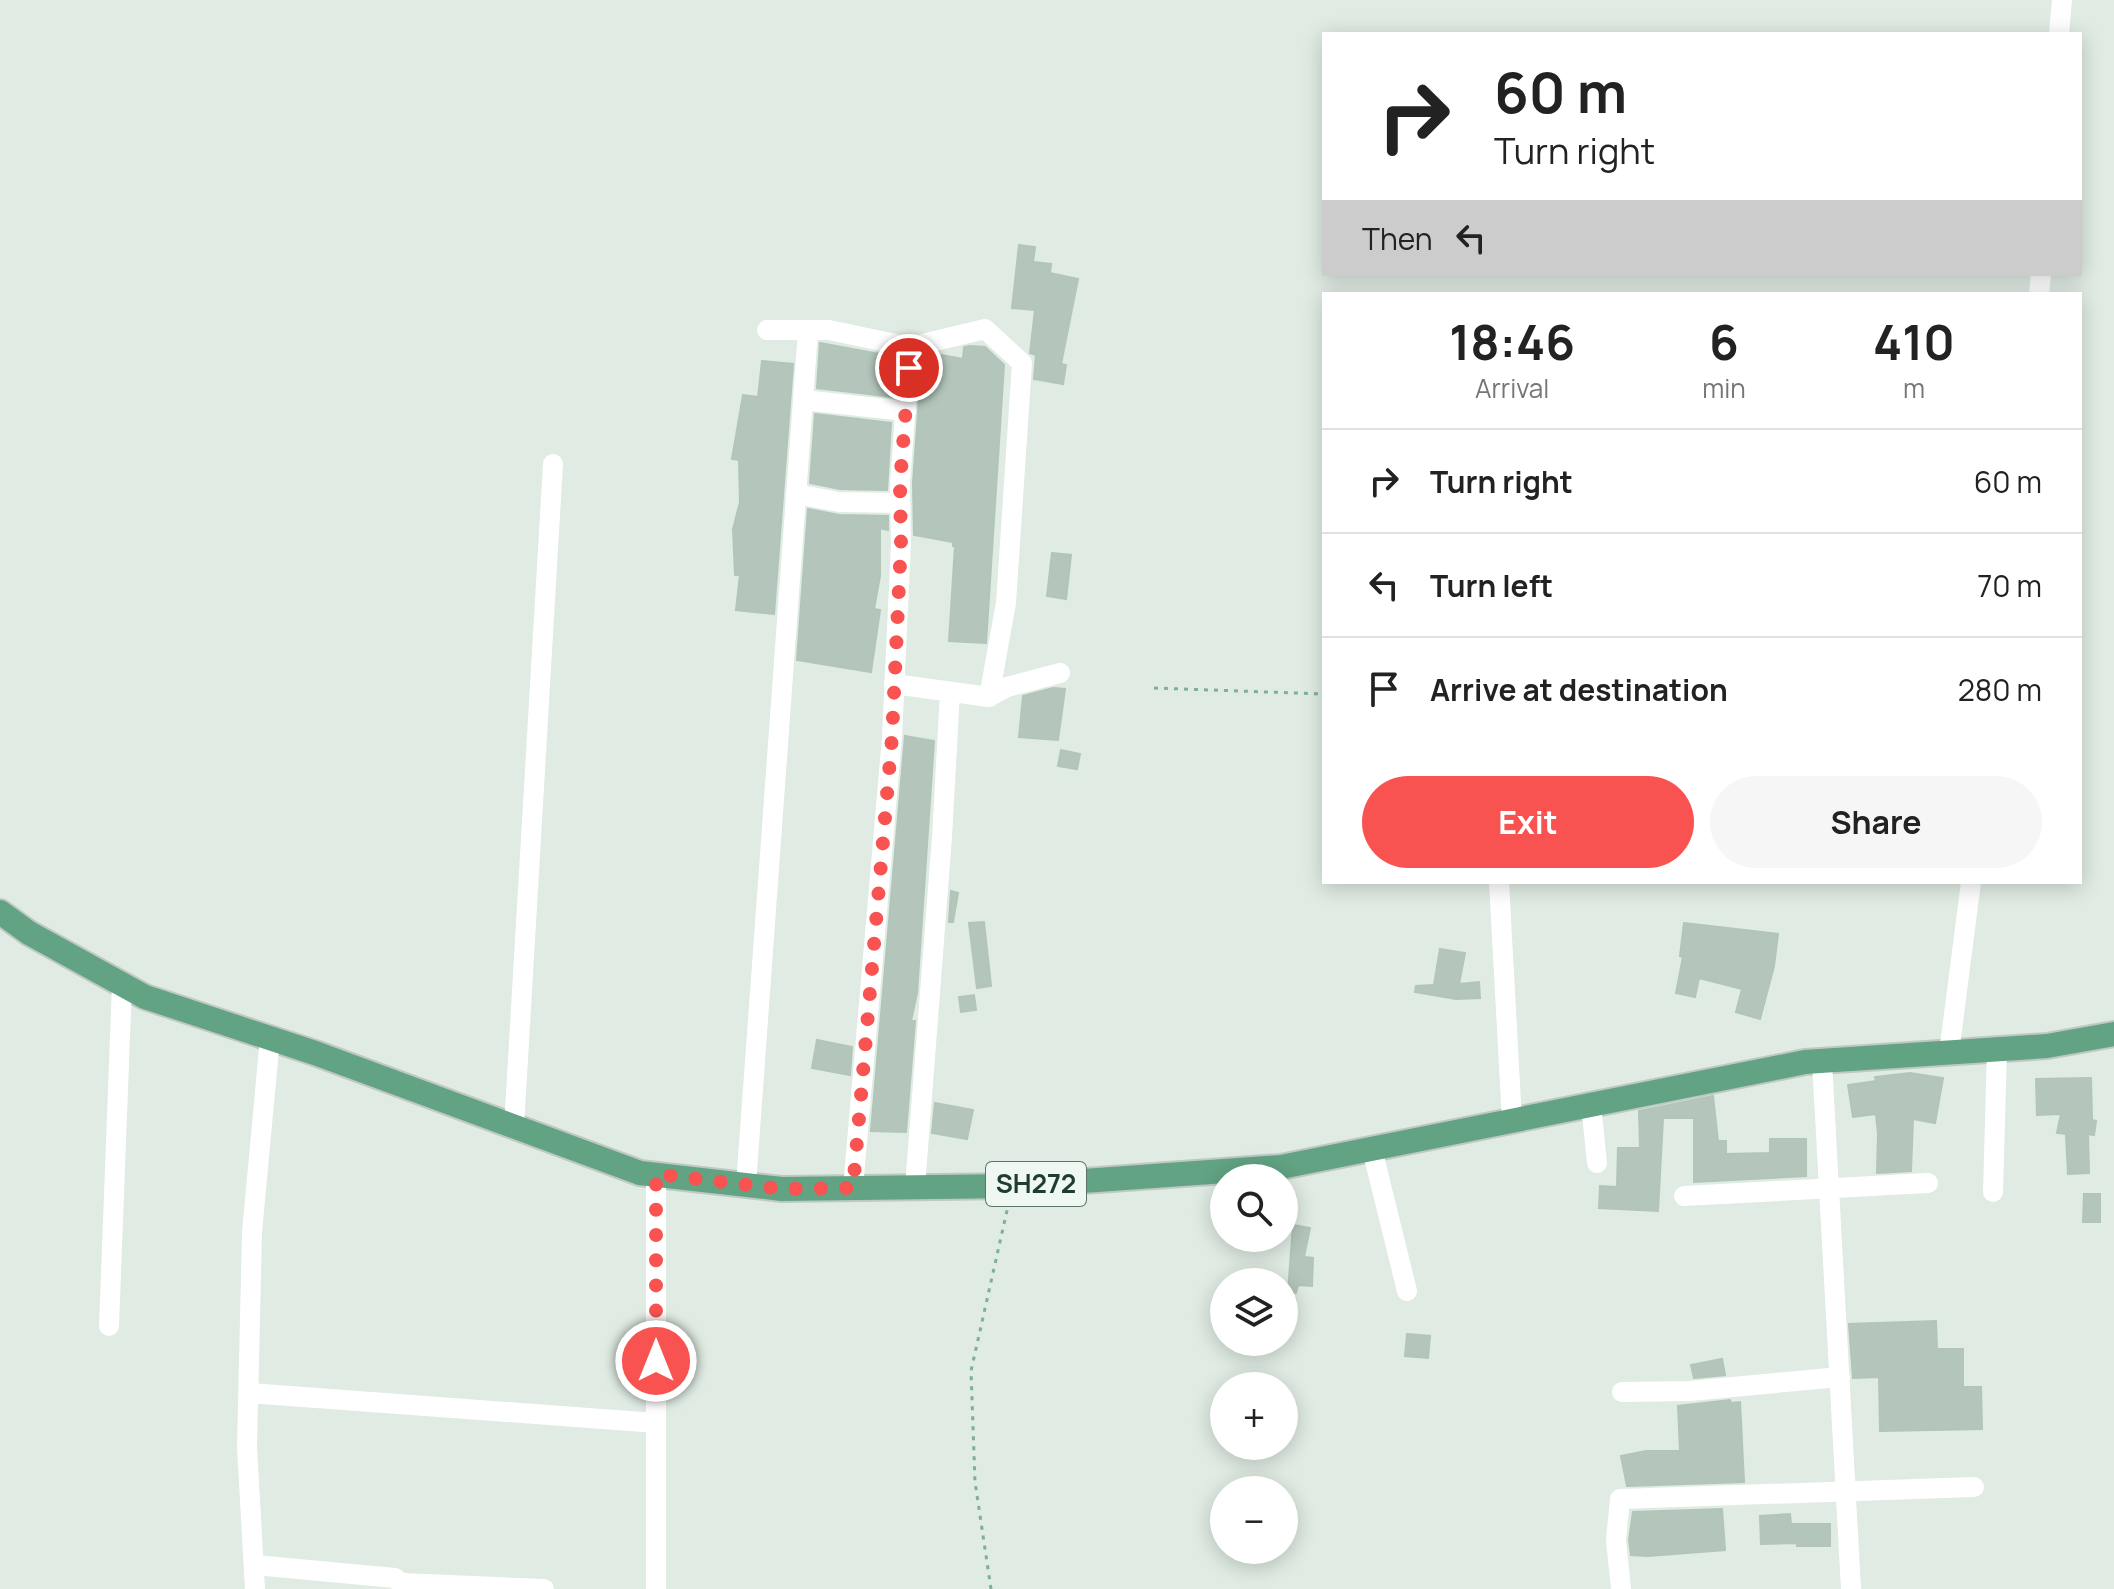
<!DOCTYPE html>
<meta charset="utf-8">
<style>
:root{--surface:#fff;--page:#f6f6f6;--text:#222;--muted:#767676;--line:#e0e0e0;--accent:#f85350}
body{margin:0;font-family:Manrope,sans-serif;background:var(--page);color:var(--text);height:100vh;display:flex;flex-direction:column;font-size:30px;white-space:nowrap}
*{box-sizing:border-box;margin:0}
p{font-size:26px;color:var(--muted)}
.icon{flex:none;width:44px;height:44px;fill:none;stroke:currentColor;stroke-width:2;stroke-linecap:round;stroke-linejoin:round}
.map{position:relative;flex:1;overflow:hidden}
.details{position:absolute;left:1322px;top:292px;width:760px;height:592px;display:flex;flex-direction:column;background:var(--surface);border-radius:0px;box-shadow:0 4px 20px #0003}
.details>*{flex:none}
.hud{position:absolute;left:1322px;top:32px;width:760px;height:244px;border-radius:0px;box-shadow:0 4px 20px #0003;background:#fff;color:var(--text);overflow:hidden}
.buttons{position:absolute;left:1210px;top:1164px;display:grid;gap:16px}
.buttons a{display:grid;place-items:center;width:88px;height:88px;border-radius:50%;background:var(--surface);box-shadow:0 4px 20px #0003;font-size:40px}
.pin{position:absolute;display:grid;place-items:center;width:68px;height:68px;color:#fff;margin:-34px;border:4px solid #fff;border-radius:50%;box-shadow:0 2px 8px #0007}
.me{position:absolute;width:88px;margin:-44px;rotate:0deg;stroke-linejoin:round;filter:drop-shadow(0 0 6px #0008)}
.turn{display:flex;align-items:center;gap:28px;height:168px;padding:0 40px;font-size:36px}
.turn .icon{width:104px;height:104px;stroke-width:2.5}
.turn b{display:block;font-size:56px;line-height:68px}
.then{display:flex;align-items:center;height:76px;padding:0 40px;background:#0003;gap:16px;font-size:30px}
.eta{display:flex;justify-content:space-evenly;align-items:center;height:136px;text-align:center}
.eta b{font-size:48px;font-weight:700;line-height:56px}
.cta{display:flex;gap:16px;margin-top:auto;padding:16px 40px}
.cta a{flex:1;height:92px;border-radius:48px;background:var(--accent);color:#fff;font-size:32px;font-weight:700;line-height:92px;text-align:center}
.cta a+a{background:var(--page);color:var(--text)}
ul{padding:0;list-style:none}
li{display:flex;align-items:center;gap:24px;height:104px;padding:0 40px;border-top:2px solid var(--line)}
li div{flex:1}
li b{display:block;font-size:30px}
li em{font-style:normal}
.map>svg:first-child{display:block}
.building{fill:#b4c6bb;stroke:#b1c5b8;stroke-width:2}
.lines{fill:none;stroke-linecap:round;stroke-linejoin:round}
.primary-casing{stroke:#c0c8c4;stroke-width:28}
.path{stroke:#7eb095;stroke-width:3;stroke-dasharray:4 6;stroke-linecap:butt}
.minor{stroke:#fff;stroke-width:20}
.primary{stroke:#61a383;stroke-width:24}
.route{stroke:#f85350;stroke-width:14;stroke-dasharray:0 25.2}
.labels{text-anchor:middle;stroke-width:8;stroke-linejoin:round;paint-order:stroke}
.shield{fill:#eff7f2;stroke:#5d7468;stroke-width:2}
.shield-label{font-size:26px;font-weight:bold;fill:#1f3c2d}
</style>
<div class="map">
<svg width="2114" height="1589" viewBox="0 0 2114 1589">
<rect width="100%" height="100%" fill="#dfebe3"/>
<g class="building">
<path d="M1019 245 1035 247 1033 262 1051 264 1050 273 1078 279 1061 364 1066 365 1063 384 1034 379 1036 355 1030 353 1035 310 1012 308Z"/>
<path d="M820 343 896 357 893 397 817 388Z"/>
<path d="M970 346 985 347 1004 365 986 643 949 641 955 546H953V542L914 535 913 483 922 357 936 354 963 359 964 347Z"/>
<path d="M762 361 793 364 774 614 736 610 740 575H735L733 529 740 502 739 460 732 459 743 395 758 397Z"/>
<path d="M815 414 891 423 887 490 840 489 810 483Z"/>
<path d="M808 509 839 515 888 516V530L880 528V576L874 609 880 610 871 672 797 660Z"/>
<path d="M1052 553 1071 555 1066 599 1047 596Z"/>
<path d="M1053 688 1065 689 1058 740 1019 737 1023 696Z"/>
<path d="M905 736 934 741 917 993 911 1021H915L906 1132 871 1131Z"/>
<path d="M1061 750 1080 754 1077 769 1058 766Z"/>
<path d="M951 891 958 893 953 922H949Z"/>
<path d="M984 922 991 986 977 988 969 923Z"/>
<path d="M1684 923 1778 934 1774 966 1760 1019 1736 1012 1742 989 1699 978 1695 997 1676 993 1683 957 1680 956Z"/>
<path d="M1440 949 1465 953 1459 984 1479 982 1480 998 1456 999 1415 992 1416 986 1434 985Z"/>
<path d="M974 995 976 1010 961 1012 959 997Z"/>
<path d="M817 1040 852 1047 850 1075 812 1068Z"/>
<path d="M1910 1073 1943 1078 1935 1123 1913 1119 1911 1171 1877 1173 1878 1134 1876 1114 1853 1117 1848 1085 1876 1081 1875 1077Z"/>
<path d="M2091 1078 2092 1120 2096 1121 2094 1135 2088 1134 2089 1173 2068 1174 2066 1134 2057 1133 2061 1114 2037 1115 2036 1079Z"/>
<path d="M1713 1096 1718 1141H1726V1154L1770 1153V1139H1806V1176L1694 1182V1118H1663L1658 1211 1599 1208 1600 1186 1617 1187 1618 1148H1640L1639 1111Z"/>
<path d="M935 1103 973 1110 967 1139 932 1133Z"/>
<path d="M2084 1194H2100V1222H2083Z"/>
<path d="M1293 1225 1310 1228 1304 1257 1313 1258 1312 1286 1298 1285 1296 1293 1288 1292Z"/>
<path d="M1936 1321 1937 1349H1963V1387H1981L1982 1429 1880 1431 1879 1377 1853 1378 1849 1324Z"/>
<path d="M1407 1334 1430 1336 1428 1358 1405 1356Z"/>
<path d="M1722 1359 1725 1375 1694 1378 1691 1365Z"/>
<path d="M1730 1400 1731 1403 1740 1402 1744 1482 1627 1486 1621 1456 1646 1451H1680L1678 1406Z"/>
<path d="M1722 1509 1725 1550 1648 1556 1631 1555 1629 1540 1633 1512Z"/>
<path d="M1790 1514 1791 1524H1830V1546H1797V1543L1761 1544 1760 1516Z"/>
</g>
<g class="lines">
<g class="primary-casing">
<path id="primary" d="M0 912 29 933 145 997 315 1053 640 1173 782 1189 1012 1186 1281 1167 1805 1062 2047 1046 2114 1034"/>
</g>
<g class="path">
<path d="M1154 688 1324 694"/>
<path d="M991 1589 975 1482 971 1371 1008 1206"/>
</g>
<g class="minor">
<path d="M2059 34 2062 0"/>
<path d="M2039 294 2041 274"/>
<path d="M767 330H829L910 347 985 329 1022 363 1006 603 989 697"/>
<path d="M803 400 906 411"/>
<path d="M796 494 839 502 900 503"/>
<path d="M894 684 989 697 1007 687 1060 673"/>
<path d="M1499 882 1512 1121"/>
<path d="M1949 1053 1971 882"/>
<path d="M1822 1061 1851 1589"/>
<path d="M1591 1105 1597 1163"/>
<path d="M514 1127 553 464"/>
<path d="M1372 1149 1407 1291"/>
<path d="M746 1185 808 331"/>
<path d="M915 1187 942 837 950 692"/>
<path d="M853 1188 892 737 901 543 900 483 910 347"/>
<path d="M1993 1192 1997 1049"/>
<path d="M1684 1196 1928 1183"/>
<path d="M109 1326 122 984"/>
<path d="M1622 1392 1690 1391 1840 1377"/>
<path d="M249 1393 656 1423"/>
<path d="M255 1565 395 1578 401 1583 402 1589"/>
<path d="M401 1583 544 1589"/>
<path d="M255 1589 247 1447 252 1232 270 1038"/>
<path d="M656 1589V1174"/>
<path d="M1621 1589 1616 1540 1620 1499 1974 1487"/>
</g>
<use href="#primary" class="primary"/>
</g>
<g class="lines">
<path class="route" d="M656 1361V1174L782 1189 853 1188 892 737 901 543 900 483 909 368"/>
</g>
<g class="labels">
<rect class="shield" x="986" y="1162" width="100" height="44" rx="6"/>
<g class="shield-label">
<text x="1036" y="1193">SH272</text>
</g>
</g>
</svg>
<div class="buttons">
<a><svg class="icon" aria-label="search" viewBox="0 0 24 24"><circle cx="10" cy="10" r="6"/><path d="M15 15l6 6"/></svg></a>
<a><svg class="icon" aria-label="layers" viewBox="0 0 24 24"><path d="M12 4l9 5-9 5-9-5zM3 14l9 5 9-5"/></svg></a>
<a>+</a>
<a>−</a>
</div>
<div class="pin" style="left:909px;top:368px;background:#d93025"><svg class="icon" aria-label="arrive" viewBox="0 0 24 24"><path d="M6 21V4h12l-3 4 3 4H6"/></svg></div>
<svg class="me" style="left:656px;top:1361px" viewBox="-20 -20 40 40"><circle r="17" fill="#f85350" stroke="#fff" stroke-width="3"/><path d="M0-11L8 9 0 5-8 9z" fill="#fff"/></svg>
<div class="hud">
<div class="turn"><svg class="icon" aria-label="right" viewBox="0 0 24 24"><path d="M7 20v-9h11M14 6l5 5-5 5"/></svg><div><b>60 m</b>Turn right</div></div>
<div class="then">Then<svg class="icon" aria-label="left" viewBox="0 0 24 24"><path d="M17 20v-9H6M10 6l-5 5 5 5"/></svg></div>
</div>
<section class="details">
<div class="eta">
<div><b>18:46</b><p>Arrival</p></div>
<div><b>6</b><p>min</p></div>
<div><b>410</b><p>m</p></div>
</div>
<ul>
<li><svg class="icon" aria-label="right" viewBox="0 0 24 24"><path d="M7 20v-9h11M14 6l5 5-5 5"/></svg><div><b>Turn right</b></div><em>60 m</em></li>
<li><svg class="icon" aria-label="left" viewBox="0 0 24 24"><path d="M17 20v-9H6M10 6l-5 5 5 5"/></svg><div><b>Turn left</b></div><em>70 m</em></li>
<li><svg class="icon" aria-label="arrive" viewBox="0 0 24 24"><path d="M6 21V4h12l-3 4 3 4H6"/></svg><div><b>Arrive at destination</b></div><em>280 m</em></li>
</ul>
<div class="cta"><a>Exit</a><a>Share</a></div>
</section>
</div>
